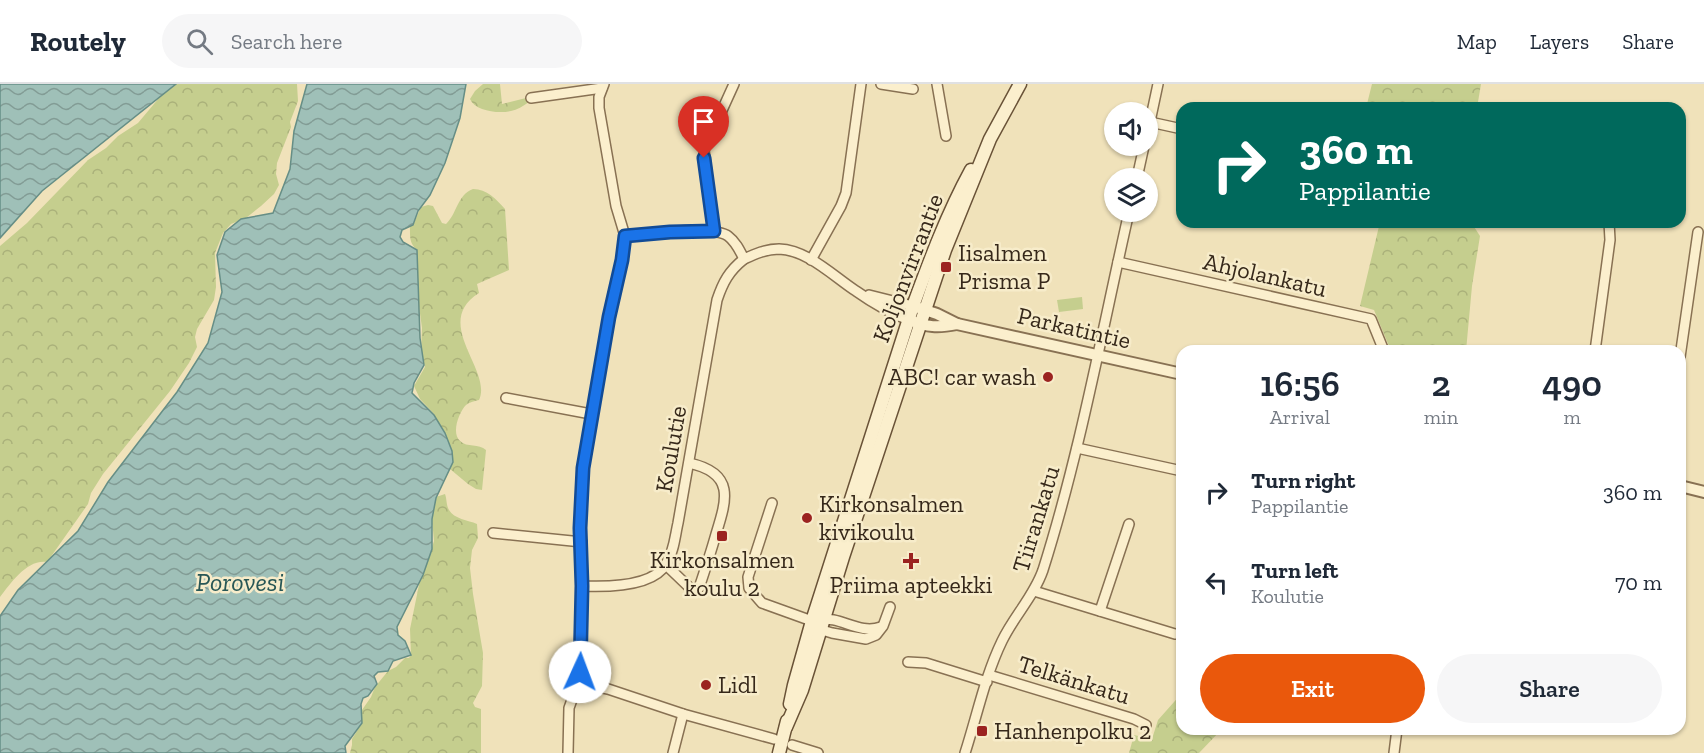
<!DOCTYPE html>
<meta charset="utf-8">
<style>
:root{--surface:#fff;--page:#f6f6f7;--text:#1f2937;--muted:#747a83;--line:#e0e1e3;--accent:#ea580c}
body{margin:0;font-family:"Zilla Slab",serif;background:var(--page);color:var(--text);height:100vh;display:flex;flex-direction:column;font-size:22px;white-space:nowrap}
*{box-sizing:border-box;margin:0}
p{font-size:20px;color:var(--muted)}
.icon{flex:none;width:33px;height:33px;fill:none;stroke:currentColor;stroke-width:2;stroke-linecap:round;stroke-linejoin:round}
.map{position:relative;flex:1;overflow:hidden}
.panel{position:absolute;left:1176px;top:261px;width:510px;height:390px;display:flex;flex-direction:column;background:var(--surface);border-radius:18px;box-shadow:0 2px 4px #0004}
.panel>*{flex:none}
.hud{position:absolute;left:1176px;top:18px;width:510px;height:126px;border-radius:18px;box-shadow:0 2px 4px #0004;background:#00695c;color:#fff;overflow:hidden}
.fabs{position:absolute;left:1104px;top:18px;display:grid;gap:12px}
.fabs a{display:grid;place-items:center;width:54px;height:54px;border-radius:50%;background:var(--surface);box-shadow:0 2px 4px #0004;font-size:30px}
.pin{position:absolute;display:grid;place-items:center;width:51px;height:51px;color:#fff;margin:-62px -26px;border-radius:50% 50% 50% 0;rotate:-45deg;box-shadow:0 0 6px #0007}
.pin .icon{rotate:45deg}
.me{position:absolute;width:66px;margin:-33px;rotate:2deg;stroke-linejoin:round;filter:drop-shadow(0 0 4px #0008)}
.turn{display:flex;align-items:center;gap:21px;height:126px;padding:0 24px;font-size:27px}
.turn .icon{width:78px;height:78px;stroke-width:2.5}
.turn b{display:block;font-size:42px;line-height:51px}
.eta{display:flex;justify-content:space-evenly;align-items:center;height:102px;text-align:center}
.eta b{font-size:36px;font-weight:600;line-height:42px}
.button{display:flex;gap:12px;margin-top:auto;padding:12px 24px}
.button a{flex:1;height:69px;border-radius:36px;background:var(--accent);color:#fff;font-size:24px;font-weight:600;line-height:69px;text-align:center}
.button a+a{background:var(--page);color:var(--text)}
ul{padding:0;list-style:none}
li{display:flex;align-items:center;gap:18px;height:90px;padding:0 24px}
li div{flex:1}
li b{display:block;font-size:22px}
li em{font-style:normal}
header{display:flex;align-items:center;gap:36px;box-sizing:border-box;height:84px;padding:0 30px;background:var(--surface);border-bottom:2px solid var(--line)}
header strong{font-size:28px}
nav{display:flex;gap:33px;margin-inline-start:auto;font-size:21px}
.search{width:420px;height:54px;background:var(--page);display:flex;align-items:center;gap:15px;box-sizing:border-box;padding:0 21px;border-radius:33px;color:var(--muted);font-size:22px}
.map>svg:first-child{display:block}
.green{fill:#c5ce8e}
.forest{fill:url(#forest-crowns)}
.water{fill:url(#water-waves);stroke:#668e86;stroke-width:1.5}
.lines{fill:none;stroke-linecap:round;stroke-linejoin:round}
.minor-casing{stroke:#887153;stroke-width:12}
.tertiary-casing{stroke:#887153;stroke-width:14}
.secondary-casing{stroke:#695237;stroke-width:15}
.minor{stroke:#fbefcd;stroke-width:9}
.tertiary{stroke:#fbefcd;stroke-width:10}
.secondary{stroke:#fbefcd;stroke-width:12}
.route-casing{stroke:#114b97;stroke-width:15}
.route{stroke:#1a73e8;stroke-width:10}
.poi-dot{fill:#9b2320;stroke:#f7ecca;stroke-width:2}
.labels{text-anchor:middle;stroke-width:5;stroke-linejoin:round;paint-order:stroke}
.poi-label{font-size:24px;fill:#36281a;stroke:#f7ecca;text-anchor:start}
.street-label{font-size:24px;fill:#36281a;stroke:#f7ecca}
.water-label{font-size:26px;font-style:italic;fill:#285756;stroke:#f7ecca}
</style>
<header>
<strong>Routely</strong>
<div class="search"><svg class="icon" aria-label="search" viewBox="0 0 24 24"><circle cx="10" cy="10" r="6"/><path d="M15 15l6 6"/></svg>Search here</div>
<nav><a>Map</a><a>Layers</a><a>Share</a></nav>
</header>
<div class="map">
<svg width="1704" height="669" viewBox="0 0 1704 669">
<defs>
<pattern id="forest-crowns" width="20" height="18" patternUnits="userSpaceOnUse" patternTransform="scale(1.5)"><rect width="20" height="18" fill="#c5ce8e"/><path d="M2 6a3 3 0 1 1 6 0M12 15a3 3 0 1 1 6 0" fill="none" stroke="#aab17a"/></pattern>
<pattern id="water-waves" width="16" height="10" patternUnits="userSpaceOnUse" patternTransform="scale(1.5)"><rect width="16" height="10" fill="#9fc0b8"/><path d="M0 5q4-4 8 0t8 0" fill="none" stroke="#829c95"/></pattern>
</defs>
<rect width="100%" height="100%" fill="#f0e2ba"/>
<path class="green" d="M1082 213 1083 225 1059 228 1057 216Z"/>
<g class="forest">
<path d="M176 0H297L298 17 290 38 291 43 277 79 276 90 279 101 274 110 261 122 246 134 231 140 223 149 215 169 216 203 214 216 197 245 195 253 197 263 189 279 170 307 103 390 91 409 88 420 50 474 47 478C27 475 11 499 0 513V162L27 139 88 76 106 64 118 52 138 39 159 14Z"/>
<path d="M483 0H500L502 20 526 14 529 18C523 22 517 26 511 27 498 30 475 27 470 15L475 7Z"/>
<path d="M1372 0H1481L1477 24H1366Z"/>
<path d="M473 105C487 105 496 115 505 125L509 186 477 200 479 209C431 239 493 286 479 316 475 317 470 318 466 321 459 328 451 349 460 357 467 364 479 359 486 366L482 406 476 405 468 400 450 385 434 330 420 315 414 302 425 283 421 269 422 244 418 215 417 166C409 159 410 152 410 142L413 141 421 123 428 121 433 122 442 139 446 140C457 130 457 111 473 105Z"/>
<path d="M1380 138H1471L1480 152 1472 202 1466 267H1391L1374 226 1360 222Z"/>
<path d="M445 410C447 415 446 421 449 426 454 435 468 436 477 440L478 454 472 466 470 484 473 510 483 569 482 602 473 619 475 623 481 625V669H350L352 661V655L362 639V626L371 613 375 603 388 587 396 583 405 574H409L411 571 410 545 421 491 427 479 434 457 432 435 436 413Z"/>
<path d="M1182 609V645H1222L1199 669H1129L1134 651 1152 655 1158 636Z"/>
</g>
<g class="water">
<path d="M0 0H176L42 107 0 154Z"/>
<path d="M307 0H466L460 34 445 79 430 111 418 127 413 141 402 146 400 153 403 158 417 166 420 254 424 281 414 299 412 309 434 331 445 349 452 367 453 378 436 414 432 435V465L423 491 397 543 398 551 405 557 411 571 393 577 388 587 378 588 374 592 377 600 368 612 363 614 361 620 362 639 345 662 346 669H0V532L18 506 78 447 108 398 177 308 208 259 222 208 217 171 225 148 241 135 273 129 290 85 294 47Z"/>
</g>
<g class="lines">
<g class="minor-casing">
<g id="minor">
<path d="M881 0 913 5"/>
<path d="M937 0 946 52"/>
<path d="M531 14 602 4"/>
<path d="M1150 38 1182 45"/>
<path d="M1148 47 1158 0"/>
<path d="M1137 94 1144 62"/>
<path d="M714 147 704 66 734 0"/>
<path d="M625 152C645 150 714 141 728 152 736 158 740 167 744 175 755 170 766 165 779 165 808 166 833 192 856 207 873 219 890 229 909 236"/>
<path d="M811 176 841 122 846 109 861 0"/>
<path d="M1118 178 1371 235 1384 267"/>
<path d="M869 211 913 222"/>
<path d="M1595 267 1610 156 1609 138"/>
<path d="M1680 273 1698 148"/>
<path d="M506 314 591 330"/>
<path d="M1077 364 1182 387"/>
<path d="M772 419 748 493 749 504 762 519 812 537 822 546 832 549 866 555 876 551 883 542 890 523"/>
<path d="M493 449 582 458"/>
<path d="M666 481 691 505 696 506 699 504C705 486 711 468 716 450 727 415 735 389 689 379"/>
<path d="M582 502C606 503 653 503 666 480 674 468 675 452 678 439L717 216C723 198 729 187 744 175"/>
<path d="M1034 507 1175 550H1182"/>
<path d="M1100 527 1129 440"/>
<path d="M819 536C840 531 858 551 881 543"/>
<path d="M908 578 926 579 987 598"/>
<path d="M580 588 589 591 606 604"/>
<path d="M989 591 1134 635 1146 641"/>
<path d="M578 599 608 605 683 630 774 655"/>
<path d="M792 661 818 669"/>
<path d="M568 669 569 624 578 599 581 580 582 502 580 444 583 384 609 233 622 176 625 152 616 122 599 24V13L604 0"/>
<path d="M673 669 683 630"/>
<path d="M965 669C977 632 985 592 1002 557 1014 532 1034 512 1043 486 1080 369 1102 247 1129 128"/>
<path d="M1394 669 1397 645"/>
</g>
</g>
<g class="tertiary-casing">
<g id="tertiary">
<path d="M913 222 937 230 957 240 1182 290"/>
<path d="M909 236C928 243 937 244 957 240"/>
<path d="M1680 402 1704 408"/>
</g>
</g>
<g class="secondary-casing">
<g id="secondary">
<path d="M790 620 794 601 812 537 913 222C930 176 947 130 971 86"/>
<path d="M786 643 802 606 843 473 945 166 990 55 1020 0"/>
<path d="M779 669 787 637"/>
</g>
</g>
<use href="#minor" class="minor"/>
<use href="#tertiary" class="tertiary"/>
<use href="#secondary" class="secondary"/>
</g>
<g class="lines">
<g class="route-casing">
<path id="route" d="M580 588 582 502 580 444 583 384 609 233 622 176 625 152 670 148 714 147 704 74"/>
</g>
<use href="#route" class="route"/>
</g>
<g class="poi-dot">
<rect x="940" y="177" width="12" height="12" rx="3"/>
<circle cx="1048" cy="293" r="6"/>
<circle cx="807" cy="434" r="6"/>
<rect x="716" y="446" width="12" height="12" rx="3"/>
<path d="M908 468h6v6h6v6h-6v6h-6v-6h-6v-6h6z"/>
<circle cx="706" cy="601" r="6"/>
<rect x="976" y="641" width="12" height="12" rx="3"/>
</g>
<g class="labels">
<g class="poi-label">
<text x="958" y="177">Iisalmen<tspan x="958" dy="28">Prisma P</tspan></text>
<text x="1036" y="301" text-anchor="end">ABC! car wash</text>
<text x="819" y="428">Kirkonsalmen<tspan x="819" dy="28">kivikoulu</tspan></text>
<text x="722" y="484" text-anchor="middle">Kirkonsalmen<tspan x="722" dy="28">koulu 2</tspan></text>
<text x="911" y="509" text-anchor="middle">Priima apteekki</text>
<text x="718" y="609">Lidl</text>
<text x="994" y="655">Hanhenpolku 2</text>
</g>
<g class="street-label">
<text transform="translate(908 184) rotate(-69)" y="8">Koljonvirrantie</text>
<text transform="translate(1265 191) rotate(13)" y="8">Ahjolankatu</text>
<text transform="translate(1074 244) rotate(13)" y="8">Parkatintie</text>
<text transform="translate(671 365) rotate(-80)" y="8">Koulutie</text>
<text transform="translate(1036 435) rotate(-73)" y="8">Tiirankatu</text>
<text transform="translate(1074 596) rotate(17)" y="8">Telkänkatu</text>
</g>
<g class="water-label">
<text x="240" y="507">Porovesi</text>
</g>
</g>
</svg>
<div class="fabs">
<a><svg class="icon" aria-label="sound" viewBox="0 0 24 24"><path d="M4 9h4l5-4v14l-5-4H4zM17 9q2 3 0 6"/></svg></a>
<a><svg class="icon" aria-label="layers" viewBox="0 0 24 24"><path d="M12 4l9 5-9 5-9-5zM3 14l9 5 9-5"/></svg></a>
</div>
<div class="pin" style="left:704px;top:74px;background:#d93025"><svg class="icon" aria-label="arrive" viewBox="0 0 24 24"><path d="M6 21V4h12l-3 4 3 4H6"/></svg></div>
<svg class="me" style="left:580px;top:588px" viewBox="-20 -20 40 40"><circle r="19" fill="#fff"/><path d="M0-13L10 11 0 6-10 11z" fill="#1a73e8"/></svg>
<div class="hud">
<div class="turn"><svg class="icon" aria-label="right" viewBox="0 0 24 24"><path d="M7 20v-9h11M14 6l5 5-5 5"/></svg><div><b>360 m</b>Pappilantie</div></div>
</div>
<section class="panel">
<div class="eta">
<div><b>16:56</b><p>Arrival</p></div>
<div><b>2</b><p>min</p></div>
<div><b>490</b><p>m</p></div>
</div>
<ul>
<li><svg class="icon" aria-label="right" viewBox="0 0 24 24"><path d="M7 20v-9h11M14 6l5 5-5 5"/></svg><div><b>Turn right</b><p>Pappilantie</p></div><em>360 m</em></li>
<li><svg class="icon" aria-label="left" viewBox="0 0 24 24"><path d="M17 20v-9H6M10 6l-5 5 5 5"/></svg><div><b>Turn left</b><p>Koulutie</p></div><em>70 m</em></li>
</ul>
<div class="button"><a>Exit</a><a>Share</a></div>
</section>
</div>
